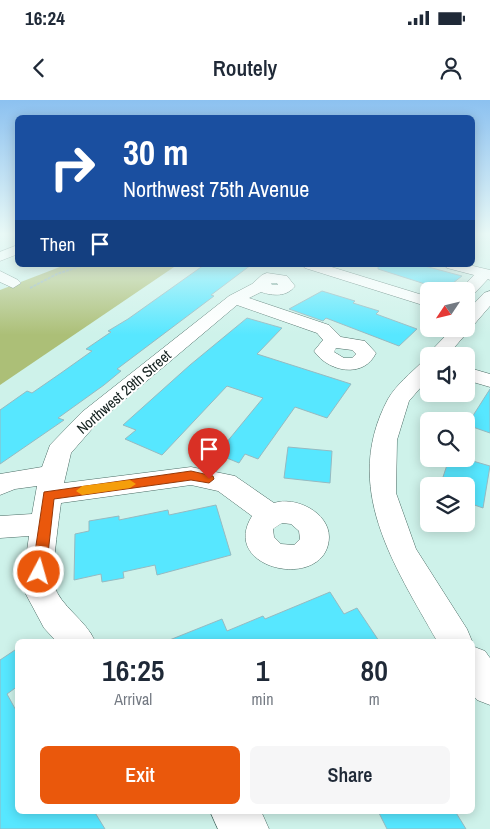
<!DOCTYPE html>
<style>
:root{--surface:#fff;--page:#f6f6f7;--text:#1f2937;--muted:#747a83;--accent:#ea580c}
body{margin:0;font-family:"Archivo Narrow",sans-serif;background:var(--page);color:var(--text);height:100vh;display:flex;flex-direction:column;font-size:19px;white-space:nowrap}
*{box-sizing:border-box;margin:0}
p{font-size:16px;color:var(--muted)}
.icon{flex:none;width:28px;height:28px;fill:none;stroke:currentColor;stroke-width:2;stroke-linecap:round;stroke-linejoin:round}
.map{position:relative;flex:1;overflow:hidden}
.panel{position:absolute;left:15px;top:539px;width:460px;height:175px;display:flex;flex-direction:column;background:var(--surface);border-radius:8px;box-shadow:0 2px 12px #0003}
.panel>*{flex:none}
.banner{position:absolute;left:15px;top:15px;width:460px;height:152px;border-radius:8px;box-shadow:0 2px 12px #0003;background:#1a4fa0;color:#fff;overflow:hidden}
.needle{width:32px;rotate:235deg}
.tools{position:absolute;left:420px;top:182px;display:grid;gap:10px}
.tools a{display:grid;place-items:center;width:55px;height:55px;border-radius:8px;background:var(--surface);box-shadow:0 2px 12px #0003;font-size:25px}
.pin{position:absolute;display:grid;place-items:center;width:42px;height:42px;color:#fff;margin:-51px -21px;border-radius:50% 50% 50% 0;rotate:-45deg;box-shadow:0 0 5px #0007}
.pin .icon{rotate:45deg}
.me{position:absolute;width:55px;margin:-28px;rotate:6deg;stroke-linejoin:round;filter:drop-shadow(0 0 4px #0008)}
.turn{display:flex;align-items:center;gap:18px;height:105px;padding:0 25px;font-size:22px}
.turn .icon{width:65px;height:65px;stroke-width:2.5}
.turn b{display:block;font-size:35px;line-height:42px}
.then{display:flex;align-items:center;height:48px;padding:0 25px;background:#0003;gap:10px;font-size:19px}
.eta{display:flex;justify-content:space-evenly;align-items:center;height:85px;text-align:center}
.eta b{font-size:30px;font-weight:600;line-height:35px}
.cta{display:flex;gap:10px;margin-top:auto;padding:10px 25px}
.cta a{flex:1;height:58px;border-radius:8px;background:var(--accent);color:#fff;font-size:20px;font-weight:600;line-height:58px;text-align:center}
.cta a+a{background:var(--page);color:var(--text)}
.status{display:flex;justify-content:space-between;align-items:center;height:35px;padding:0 25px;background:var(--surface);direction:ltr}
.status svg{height:14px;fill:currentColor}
header{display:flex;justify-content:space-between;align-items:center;height:65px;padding:0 25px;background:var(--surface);font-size:22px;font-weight:600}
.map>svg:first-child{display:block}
.green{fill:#acbf77}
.building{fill:#57e7ff;stroke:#96bac1}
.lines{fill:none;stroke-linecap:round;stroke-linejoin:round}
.minor-casing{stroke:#4b6c65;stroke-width:1}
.path{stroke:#94b1ab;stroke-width:2;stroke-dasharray:3 1;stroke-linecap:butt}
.minor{fill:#fff;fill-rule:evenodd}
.route{fill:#ea580c;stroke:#983908}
.slow{fill:#f59e0b}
.labels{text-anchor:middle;stroke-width:4;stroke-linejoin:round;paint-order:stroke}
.street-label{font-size:15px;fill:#13201e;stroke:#fff}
</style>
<div class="status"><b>16:24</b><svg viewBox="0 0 49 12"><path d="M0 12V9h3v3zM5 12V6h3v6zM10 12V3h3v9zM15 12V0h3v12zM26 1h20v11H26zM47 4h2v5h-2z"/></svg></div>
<header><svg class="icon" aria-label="back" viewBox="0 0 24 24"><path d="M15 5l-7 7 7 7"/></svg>Routely<svg class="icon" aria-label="person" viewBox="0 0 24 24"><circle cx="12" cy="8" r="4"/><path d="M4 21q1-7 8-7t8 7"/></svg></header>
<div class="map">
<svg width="490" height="729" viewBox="0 0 490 729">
<rect width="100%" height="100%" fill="#cef2ea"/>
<path class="green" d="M65 165H177L0 285V190Z"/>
<g class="building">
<path d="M204 165H251L211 195 214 196 117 269 121 271 104 285 58 318 64 320 0 364V310L27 291 32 293 61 273 92 251 86 249 111 232 108 231 128 219Z"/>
<path d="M378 165H421L462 176 444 190 378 169Z"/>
<path d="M322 191 355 201 353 203 379 211 376 214 417 229 399 246 326 218 323 221 289 209Z"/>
<path d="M247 218 282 228 257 254 351 284 327 318 295 307 258 359 245 354 239 363 217 354 263 298 227 286 162 355 125 339 136 330 123 325 190 265Z"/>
<path d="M490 289V333L467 325Z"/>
<path d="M288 347 332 351 330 383 284 378Z"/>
<path d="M449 359H466L490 366 483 408 466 402V386H440Z"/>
<path d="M216 405 231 455 157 475 155 465 123 472 124 478 102 482 101 474 74 480 75 434 89 431V421L119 416V420L168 410 169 415Z"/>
<path d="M330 492 344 514 357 508 379 541H167L222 519 227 531 263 516 265 519Z"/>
<path d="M18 548V586L7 594 18 614V711H94L105 729H0V560Z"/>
<path d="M378 711H455L466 729H387Z"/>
</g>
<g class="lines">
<g class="minor-casing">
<g id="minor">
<path d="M18 145V154L0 161V152Z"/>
<path d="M303 165H325L429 197V207L305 168Z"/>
<path d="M445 165H469L490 170V180L488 179 472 196 466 198V191H459L474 175 447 168Z"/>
<path d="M0 171 18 180 21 183 13 188 0 182Z"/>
<path d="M267 173 287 176 295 186C287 197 273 196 261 192L249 198 329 225 341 237 365 241 376 253C364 279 328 272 314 251L323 240 317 233 237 205 98 322 71 353 64 383 191 367 235 376 274 403C295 396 329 412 329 437 328 492 218 471 252 416L218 391 191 385 61 403C59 418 51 475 54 485 60 506 86 520 95 541H56L44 528 22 487 29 436 0 438V416L32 414 37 386 15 389 0 395V374L42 367 50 345 82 312 229 196 252 184 262 175ZM271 183H277L278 185H272ZM336 248 352 250 356 254 352 258H344L334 252ZM282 423 291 424 299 431 300 439 294 445 281 444 274 437 273 429Z"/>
<path d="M490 191V206L447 256H429V258L427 256 430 252 452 229H466V212L484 193Z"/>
<path d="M429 260V278L409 301 397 340 396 393 416 449 467 529 472 541H437C394 465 341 387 388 299 396 285 411 273 422 262Z"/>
<path d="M466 267 490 274V287L466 280Z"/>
<path d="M472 546 485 551 490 558V605L477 600 472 594Z"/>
<path d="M210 711H261L269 729H218Z"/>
</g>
</g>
<path class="path" d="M30 188 57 174 84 165"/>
<use href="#minor" class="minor"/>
</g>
<linearGradient id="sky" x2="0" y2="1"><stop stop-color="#8cc1f0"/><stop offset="0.57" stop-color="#e9f9f6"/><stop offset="1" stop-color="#e9f9f6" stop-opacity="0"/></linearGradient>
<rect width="490" height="235" fill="url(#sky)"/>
<path class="route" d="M191 371 213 376 214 379 209 383 191 380 54 399 46 472 44 476 39 478 34 476 32 472 44 392Z"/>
<path class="slow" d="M130 380 136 384 130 388 82 395 76 391 82 386Z"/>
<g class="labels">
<g class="street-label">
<text transform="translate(124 292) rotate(-41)" y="5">Northwest 29th Street</text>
</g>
</g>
</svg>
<div class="tools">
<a><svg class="needle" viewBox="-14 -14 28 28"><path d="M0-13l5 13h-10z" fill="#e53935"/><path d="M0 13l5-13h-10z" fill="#747a83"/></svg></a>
<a><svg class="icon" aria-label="sound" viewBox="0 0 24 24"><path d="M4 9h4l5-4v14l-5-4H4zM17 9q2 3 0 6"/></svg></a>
<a><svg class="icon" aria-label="search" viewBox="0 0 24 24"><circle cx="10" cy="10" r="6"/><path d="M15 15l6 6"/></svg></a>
<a><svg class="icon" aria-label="layers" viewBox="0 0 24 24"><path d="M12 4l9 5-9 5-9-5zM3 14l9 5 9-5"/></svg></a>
</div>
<div class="pin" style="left:209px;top:379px;background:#d93025"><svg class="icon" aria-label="arrive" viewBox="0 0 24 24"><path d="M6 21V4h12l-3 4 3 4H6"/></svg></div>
<svg class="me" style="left:39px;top:472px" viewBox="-20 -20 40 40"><circle r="17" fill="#ea580c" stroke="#fff" stroke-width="3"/><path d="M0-11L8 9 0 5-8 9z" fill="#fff"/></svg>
<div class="banner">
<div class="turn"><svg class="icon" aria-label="right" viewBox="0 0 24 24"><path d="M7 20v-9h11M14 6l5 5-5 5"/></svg><div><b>30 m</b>Northwest 75th Avenue</div></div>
<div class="then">Then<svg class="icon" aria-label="arrive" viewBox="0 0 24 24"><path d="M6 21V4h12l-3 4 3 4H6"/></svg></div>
</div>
<section class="panel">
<div class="eta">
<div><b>16:25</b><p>Arrival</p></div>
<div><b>1</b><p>min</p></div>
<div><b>80</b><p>m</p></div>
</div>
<div class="cta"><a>Exit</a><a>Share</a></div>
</section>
</div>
